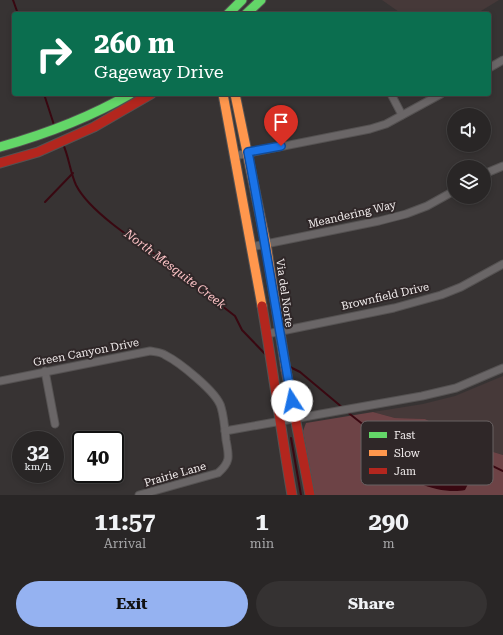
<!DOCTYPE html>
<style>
:root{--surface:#292626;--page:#353232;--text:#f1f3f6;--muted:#a5a5a7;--line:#454343;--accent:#95b2f1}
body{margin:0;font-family:"Roboto Serif",serif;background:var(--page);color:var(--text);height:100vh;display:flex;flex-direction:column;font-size:15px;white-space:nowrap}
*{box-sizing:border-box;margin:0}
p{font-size:13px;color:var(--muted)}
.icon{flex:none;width:22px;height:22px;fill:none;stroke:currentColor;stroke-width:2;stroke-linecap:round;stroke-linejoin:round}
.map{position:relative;height:495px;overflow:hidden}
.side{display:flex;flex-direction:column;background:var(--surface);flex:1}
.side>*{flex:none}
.top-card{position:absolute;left:12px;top:12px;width:479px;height:84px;border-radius:4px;box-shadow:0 2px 6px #0003,0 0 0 1px var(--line);background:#0b6e4f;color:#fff;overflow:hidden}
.buttons{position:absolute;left:447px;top:108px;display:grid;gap:8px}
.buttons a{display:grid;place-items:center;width:44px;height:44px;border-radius:50%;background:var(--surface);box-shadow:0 2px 6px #0003,0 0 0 1px var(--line);font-size:20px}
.speed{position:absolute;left:12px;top:431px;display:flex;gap:8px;font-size:20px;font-weight:700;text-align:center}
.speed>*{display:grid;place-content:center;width:52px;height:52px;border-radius:50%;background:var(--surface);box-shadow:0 2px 6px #0003,0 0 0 1px var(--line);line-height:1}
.speed small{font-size:10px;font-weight:400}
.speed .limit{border:2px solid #111;border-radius:6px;background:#fff;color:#111}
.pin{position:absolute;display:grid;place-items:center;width:34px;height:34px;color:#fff;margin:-41px -17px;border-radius:50% 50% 50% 0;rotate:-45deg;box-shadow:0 0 4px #0007}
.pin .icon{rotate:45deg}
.me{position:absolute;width:44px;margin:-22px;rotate:350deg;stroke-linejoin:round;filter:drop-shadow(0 0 3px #0008)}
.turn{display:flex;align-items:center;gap:14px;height:84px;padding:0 16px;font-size:18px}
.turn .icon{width:52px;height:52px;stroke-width:2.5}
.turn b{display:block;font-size:28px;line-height:34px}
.eta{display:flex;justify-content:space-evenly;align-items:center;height:68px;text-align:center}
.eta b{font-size:24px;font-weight:700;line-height:28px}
.button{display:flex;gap:8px;margin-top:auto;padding:8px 16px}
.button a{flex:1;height:46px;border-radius:24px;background:var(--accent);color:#111;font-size:16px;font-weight:700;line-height:46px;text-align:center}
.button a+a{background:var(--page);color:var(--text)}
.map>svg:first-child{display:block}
.built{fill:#463939}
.green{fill:#6d4346}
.water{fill:#390811}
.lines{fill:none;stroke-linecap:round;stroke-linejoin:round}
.stream{stroke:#390811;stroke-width:2}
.street-casing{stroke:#555252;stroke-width:9}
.fast-casing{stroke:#555252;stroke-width:11}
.slow-casing{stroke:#555252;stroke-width:11}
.jam-casing{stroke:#555252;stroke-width:11}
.street{stroke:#6a6667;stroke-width:7}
.fast{stroke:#63d668;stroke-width:9}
.slow{stroke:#ff974d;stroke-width:9}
.jam{stroke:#b3261e;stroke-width:9}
.route-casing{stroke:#114b97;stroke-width:10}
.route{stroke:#1a73e8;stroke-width:7}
.labels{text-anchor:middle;stroke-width:4;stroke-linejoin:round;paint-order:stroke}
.street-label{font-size:11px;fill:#f1ecec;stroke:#2f2728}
.water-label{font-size:12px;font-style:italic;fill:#fdc3c6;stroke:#2f2728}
.key{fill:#2f2728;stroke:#696263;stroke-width:1}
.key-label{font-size:11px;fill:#f1ecec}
</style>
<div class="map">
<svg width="503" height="495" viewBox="0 0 503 495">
<rect width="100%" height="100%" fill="#373333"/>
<g class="built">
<path d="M382 0H499L476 14H402Z"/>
<path d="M503 376V455L490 451 425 419 395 418 373 412 423 404 455 396Z"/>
</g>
<path class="green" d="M373 412 395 418 425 419 490 451 503 455V495H315L303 431 306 423Z"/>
<path class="water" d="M405 445C424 443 416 453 425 460 440 470 463 460 469 482L465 490C445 495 401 483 396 460L401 447Z"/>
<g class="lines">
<g class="stream">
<path d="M13 0 18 14"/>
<path d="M44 94 55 128"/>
<path d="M63 144C69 157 70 172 76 185 92 217 155 253 186 275L191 282 235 316 242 330 268 357"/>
<path d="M45 202 73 173"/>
<path d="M288 366 300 372 343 408"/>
<path d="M346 411 365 426 423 432 503 471"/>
<path d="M405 430 408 445"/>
<path d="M291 438 301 495"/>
</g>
<g class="street-casing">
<g id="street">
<path d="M489 68 503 60"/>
<path d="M391 94 402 115"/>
<path d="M234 156 370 129 386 124 441 94"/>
<path d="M484 174 503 166"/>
<path d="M251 247 379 221 406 214 427 206 454 191"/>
<path d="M267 334 394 308 441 295 461 287 503 264"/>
<path d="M45 371 55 424"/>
<path d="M0 381 150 351C155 352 161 352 165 355 179 362 217 392 221 407 224 417 225 429 226 440 229 456 231 462 218 473L139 495"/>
<path d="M225 431 422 396 456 388 503 368"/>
</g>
</g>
<g class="fast-casing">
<g id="fast">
<path d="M228 14 242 0"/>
<path d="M246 14 261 0"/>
<path d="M0 147C46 134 89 118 130 94"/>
</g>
</g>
<g class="slow-casing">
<g id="slow">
<path d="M223 94 262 306"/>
<path d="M235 94 266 244 286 370"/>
</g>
</g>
<g class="jam-casing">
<g id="jam">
<path d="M0 163 38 152 94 127 151 94"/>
<path d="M262 306C273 369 281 432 292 495"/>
<path d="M286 370 310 495"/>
</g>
</g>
<use href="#street" class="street"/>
<use href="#fast" class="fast"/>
<use href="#slow" class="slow"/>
<use href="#jam" class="jam"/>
</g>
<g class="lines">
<g class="route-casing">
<path id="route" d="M281 146 248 152C264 235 277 318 292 401"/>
</g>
<use href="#route" class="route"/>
</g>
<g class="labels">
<g class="street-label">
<text transform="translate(352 214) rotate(-13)" y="4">Meandering Way</text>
<text transform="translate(285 293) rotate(82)" y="4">Via del Norte</text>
<text transform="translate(385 296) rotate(-13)" y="4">Brownfield Drive</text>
<text transform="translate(86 352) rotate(-11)" y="4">Green Canyon Drive</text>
<text transform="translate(175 474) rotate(-16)" y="4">Prairie Lane</text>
</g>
<g class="water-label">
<text transform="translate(175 269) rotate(37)" y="4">North Mesquite Creek</text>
</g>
</g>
<rect x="361" y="421" width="132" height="64" rx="6" class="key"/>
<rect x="369" y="432" width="18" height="6" fill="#63d668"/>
<rect x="369" y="450" width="18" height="6" fill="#ff974d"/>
<rect x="369" y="468" width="18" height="6" fill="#b3261e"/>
<g class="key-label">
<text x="394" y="439">Fast</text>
<text x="394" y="457">Slow</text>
<text x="394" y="475">Jam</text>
</g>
</svg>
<div class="buttons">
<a><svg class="icon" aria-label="sound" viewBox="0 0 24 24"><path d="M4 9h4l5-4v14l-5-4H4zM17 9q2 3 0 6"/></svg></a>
<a><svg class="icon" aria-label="layers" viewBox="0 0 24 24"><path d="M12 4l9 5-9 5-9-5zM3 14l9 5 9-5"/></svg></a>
</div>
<div class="speed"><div>32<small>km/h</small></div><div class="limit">40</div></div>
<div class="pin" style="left:281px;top:146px;background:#d93025"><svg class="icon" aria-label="arrive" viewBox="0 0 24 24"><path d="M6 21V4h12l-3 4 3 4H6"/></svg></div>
<svg class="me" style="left:292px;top:401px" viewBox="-20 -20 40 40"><circle r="19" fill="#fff"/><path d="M0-13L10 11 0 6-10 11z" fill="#1a73e8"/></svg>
<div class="top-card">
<div class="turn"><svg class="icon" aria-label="right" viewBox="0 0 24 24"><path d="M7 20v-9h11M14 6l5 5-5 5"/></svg><div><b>260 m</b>Gageway Drive</div></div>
</div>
</div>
<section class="side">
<div class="eta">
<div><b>11:57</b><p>Arrival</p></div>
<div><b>1</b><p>min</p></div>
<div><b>290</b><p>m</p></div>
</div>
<div class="button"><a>Exit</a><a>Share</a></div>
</section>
